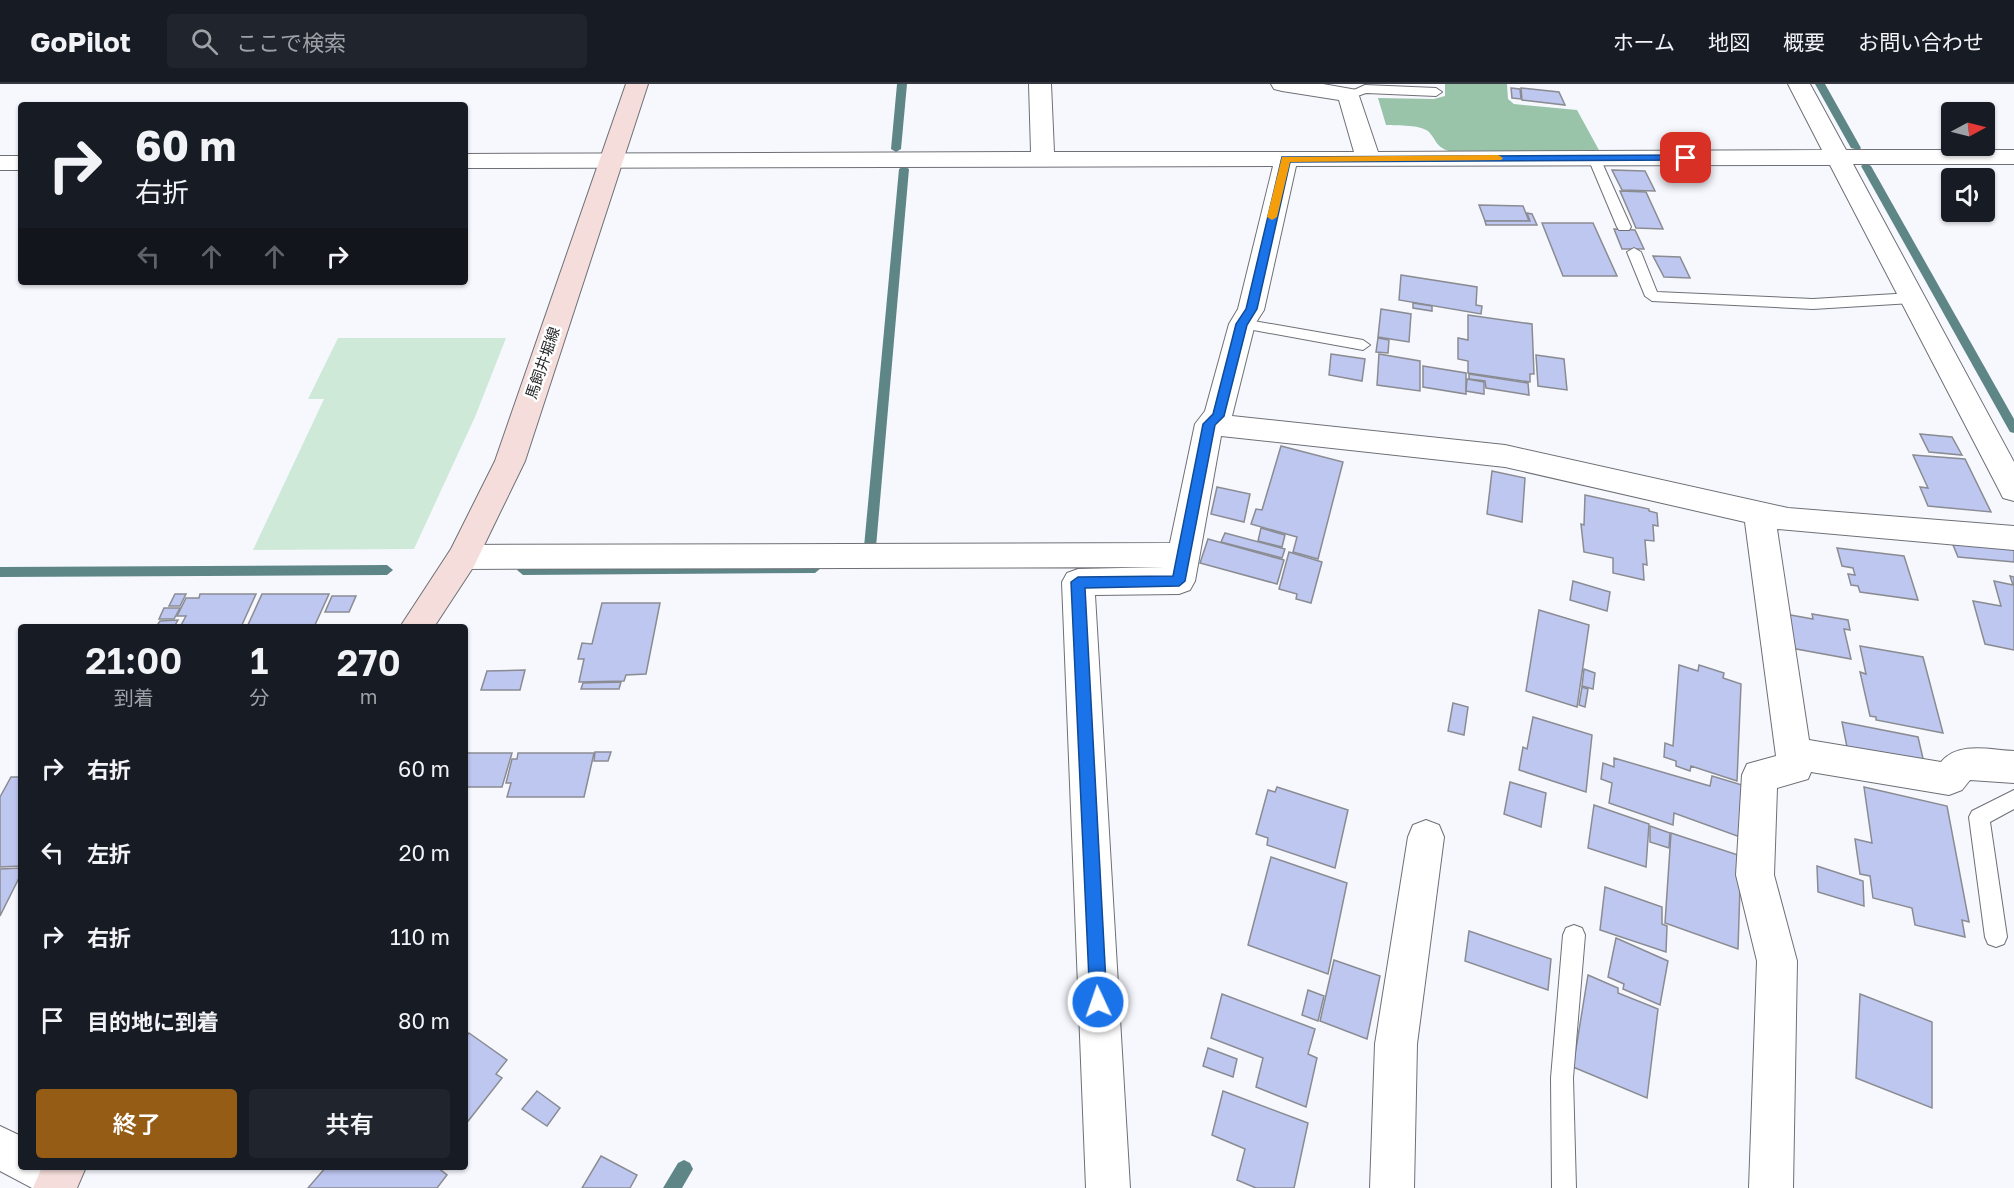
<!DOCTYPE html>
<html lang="ja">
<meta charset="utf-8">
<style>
:root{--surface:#171b24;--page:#20242c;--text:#f1f3f6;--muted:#9ea1a6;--line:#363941;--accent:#945c15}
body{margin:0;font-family:"Golos Text","Noto Sans JP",sans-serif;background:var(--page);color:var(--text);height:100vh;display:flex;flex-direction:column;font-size:22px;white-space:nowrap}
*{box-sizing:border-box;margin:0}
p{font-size:20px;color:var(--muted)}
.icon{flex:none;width:33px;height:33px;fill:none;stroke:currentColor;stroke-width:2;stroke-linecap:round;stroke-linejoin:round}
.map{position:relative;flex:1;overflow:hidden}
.drawer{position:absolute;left:18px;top:540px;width:450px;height:546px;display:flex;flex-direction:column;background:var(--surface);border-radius:6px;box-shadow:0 2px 4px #0004}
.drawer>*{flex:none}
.guide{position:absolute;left:18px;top:18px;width:450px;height:183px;border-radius:6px;box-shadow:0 2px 4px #0004;background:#171b24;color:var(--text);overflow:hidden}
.needle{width:39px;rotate:83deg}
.fabs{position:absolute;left:1941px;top:18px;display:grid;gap:12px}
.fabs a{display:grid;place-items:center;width:54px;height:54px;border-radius:6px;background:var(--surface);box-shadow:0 2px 4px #0004;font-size:30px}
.pin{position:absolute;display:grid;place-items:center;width:51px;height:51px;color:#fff;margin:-26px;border-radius:12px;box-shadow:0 3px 9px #0006}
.me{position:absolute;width:66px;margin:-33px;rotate:357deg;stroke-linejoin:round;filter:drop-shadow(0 0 4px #0008)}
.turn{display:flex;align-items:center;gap:21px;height:126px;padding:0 18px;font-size:27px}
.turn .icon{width:78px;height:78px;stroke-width:2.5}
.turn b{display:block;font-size:42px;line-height:51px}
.lanes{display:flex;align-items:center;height:57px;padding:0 18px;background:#0003;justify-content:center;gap:30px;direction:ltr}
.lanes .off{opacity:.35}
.eta{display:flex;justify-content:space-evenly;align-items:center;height:102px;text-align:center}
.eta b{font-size:36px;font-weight:600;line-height:42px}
.primary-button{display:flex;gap:12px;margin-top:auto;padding:12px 18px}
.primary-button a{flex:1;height:69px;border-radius:6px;background:var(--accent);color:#fff;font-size:24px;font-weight:600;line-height:69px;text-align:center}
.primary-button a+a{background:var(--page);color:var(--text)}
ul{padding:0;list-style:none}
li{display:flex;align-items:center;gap:18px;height:84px;padding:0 18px}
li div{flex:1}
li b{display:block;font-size:22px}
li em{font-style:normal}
header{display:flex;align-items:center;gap:36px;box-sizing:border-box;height:84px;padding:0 30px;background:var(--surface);border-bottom:2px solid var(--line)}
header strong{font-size:28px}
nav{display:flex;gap:33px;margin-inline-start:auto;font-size:21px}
.search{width:420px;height:54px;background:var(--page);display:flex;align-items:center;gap:15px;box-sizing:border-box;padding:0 21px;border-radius:6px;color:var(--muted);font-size:22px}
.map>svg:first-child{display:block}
.green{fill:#cfe9d9}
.forest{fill:#99c4aa}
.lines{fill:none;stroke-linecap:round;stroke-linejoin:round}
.stream{fill:#5f8686;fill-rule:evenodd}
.building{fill:#bec7f0;stroke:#8a8c92;stroke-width:1.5}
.lane-casing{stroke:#6e7076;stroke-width:2}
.street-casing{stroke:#6e7076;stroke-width:2}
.secondary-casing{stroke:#6e7076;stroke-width:2}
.lane{fill:#fff;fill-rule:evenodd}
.street{fill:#fff;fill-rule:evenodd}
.secondary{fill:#f4ddda;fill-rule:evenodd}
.route{fill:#1a73e8;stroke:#114b97;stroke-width:1.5}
.slow{fill:#f59e0b}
.labels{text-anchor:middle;stroke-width:5;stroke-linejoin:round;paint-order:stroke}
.street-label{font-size:15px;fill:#262729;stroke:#fff}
</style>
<header>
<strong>GoPilot</strong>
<div class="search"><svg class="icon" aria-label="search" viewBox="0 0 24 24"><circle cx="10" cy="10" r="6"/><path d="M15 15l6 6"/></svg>ここで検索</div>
<nav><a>ホーム</a><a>地図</a><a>概要</a><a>お問い合わせ</a></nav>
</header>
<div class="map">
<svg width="2014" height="1104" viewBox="0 0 2014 1104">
<rect width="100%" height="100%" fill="#f7f8fe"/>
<path class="green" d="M338 254H506L475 333 414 465 253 466 324 315H308Z"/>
<path class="forest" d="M1445 0H1507L1508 15 1514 20 1577 26 1600 68 1449 67C1436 63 1437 57 1429 48 1420 40 1398 42 1386 41L1378 14 1434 15 1445 12Z"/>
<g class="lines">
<g class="stream">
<path d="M897 0H907L901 65 896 68 891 65Z"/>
<path d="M1815 0H1825L1861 64 1859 66 1851 64Z"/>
<path d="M1866 79 1871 82 2014 335V349L2010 348 1861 82Z"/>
<path d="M904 82 909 85 876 463 870 468 864 463 899 85Z"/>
<path d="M815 479 821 484 815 489 523 491 517 486 523 481Z"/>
<path d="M387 481 393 486 387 491 0 493V483Z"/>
<path d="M684 1076 690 1079 693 1085 682 1104H663L678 1079Z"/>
</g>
</g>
<g class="building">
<path d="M1511 4 1520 5 1521 15 1512 14Z"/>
<path d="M1521 4 1559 8 1565 21 1522 16Z"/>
<path d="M1612 86 1645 87 1655 107 1622 106Z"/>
<path d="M1620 107 1646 108 1663 145 1636 144Z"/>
<path d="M1479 121 1523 122 1529 137H1485Z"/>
<path d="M1527 129 1532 130 1537 141H1486L1485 137H1530Z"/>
<path d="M1542 139H1593L1617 192H1563Z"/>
<path d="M1614 145 1635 146 1644 165H1622Z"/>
<path d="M1653 172 1680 173 1690 194 1664 193Z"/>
<path d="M1401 191 1477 203 1476 221 1482 222 1481 230 1399 216Z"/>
<path d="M1413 219 1432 222V227L1413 224Z"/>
<path d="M1381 225 1411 230 1409 258 1378 253Z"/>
<path d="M1468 231 1532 240 1534 290H1530V298L1468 289V277L1458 275V254L1468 256Z"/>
<path d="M1378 254 1389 256 1388 269 1376 268Z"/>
<path d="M1331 270 1365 275 1362 297 1329 291Z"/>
<path d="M1379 270 1420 277V307L1377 301Z"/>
<path d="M1536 271 1564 275 1567 306 1538 302Z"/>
<path d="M1423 282 1466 289V310L1423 303Z"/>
<path d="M1469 290 1528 299 1529 311 1486 304 1485 297 1469 295Z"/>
<path d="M1467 295 1484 298V310L1466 307Z"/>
<path d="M1920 350 1952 353 1962 371 1929 368Z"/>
<path d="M1281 362 1343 378 1318 475 1293 468 1297 453 1251 440 1256 425 1262 426Z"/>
<path d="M1913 371 1965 375 1991 428 1928 422 1920 403 1928 404Z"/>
<path d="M1492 387 1525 394 1522 438 1487 430Z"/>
<path d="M1217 403 1250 410 1244 438 1211 430Z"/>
<path d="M1585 411 1649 425V427L1657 429 1658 442 1653 441 1654 457 1645 456 1647 481 1643 480 1644 496 1613 489V474L1584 468 1581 440 1584 441Z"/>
<path d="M1261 444 1285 451 1282 463 1258 457Z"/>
<path d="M1225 449 1285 465 1282 474 1221 458Z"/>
<path d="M1208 455 1284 476 1277 500 1200 479Z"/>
<path d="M1951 456 2014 462V478L1958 473Z"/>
<path d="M1837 464 1904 472 1918 516 1860 508 1858 502 1851 501 1848 490 1855 491 1853 484 1842 482Z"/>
<path d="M1289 468 1322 478 1311 519 1296 515 1297 510 1279 505Z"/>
<path d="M2010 492 2014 493V566L1985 560 1973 517 2001 522 1994 497 2013 501Z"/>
<path d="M1573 497 1610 508 1607 527 1570 516Z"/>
<path d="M175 510H186L180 522H169Z"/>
<path d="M200 510H256L241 543H180L186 532H177L186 514H199Z"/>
<path d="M262 510H329L314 543H247Z"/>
<path d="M332 512H356L349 528H325Z"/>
<path d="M602 519H660L646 590 626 591 624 597 579 598 584 575H578L582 559 592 560Z"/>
<path d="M164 524H180L174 535H159Z"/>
<path d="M1539 526 1589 541 1577 623 1526 607Z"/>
<path d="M1785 530 1813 535 1812 530 1848 536 1850 546 1844 545 1851 575 1791 564Z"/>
<path d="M178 536 174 543H156L160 537Z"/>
<path d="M1860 562 1923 573 1943 649 1876 636V633L1870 632 1860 588 1866 590Z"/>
<path d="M1679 581 1698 587 1699 581 1724 589 1723 594 1741 600 1737 697 1691 682 1690 687 1676 682V677L1664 673 1665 659 1673 662Z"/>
<path d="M1584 585 1595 589 1593 605 1582 602Z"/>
<path d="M525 586 520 606H481L487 587Z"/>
<path d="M621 598 619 605H581L583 599Z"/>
<path d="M1582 603 1588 605 1585 623 1579 621Z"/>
<path d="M1453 619 1468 623 1464 651 1448 647Z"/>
<path d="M1533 633 1592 651 1586 708 1519 686 1523 663 1527 665Z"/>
<path d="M1842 638 1918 653 1925 683 1848 668Z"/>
<path d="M595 668H611L608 677H594Z"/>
<path d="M465 669H512L502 703H465Z"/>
<path d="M518 669H594L584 713H507L511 699H506L512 675H517Z"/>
<path d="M1614 674 1710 702 1712 692 1742 701 1740 753 1674 729 1673 741 1609 719 1612 699 1601 695 1603 679 1614 683Z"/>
<path d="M11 693H21V782L0 783V713Z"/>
<path d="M1510 698 1546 709 1541 743 1504 730Z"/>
<path d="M1277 703 1348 726 1335 784 1267 761 1268 754 1256 750 1268 706 1275 708Z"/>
<path d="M1864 703 1947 722 1969 838 1962 836 1965 853 1915 841 1912 824 1873 814 1870 792 1860 790 1855 755 1872 759Z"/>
<path d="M1594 721 1649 740 1646 783 1588 764Z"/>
<path d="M1650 742 1670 749 1669 764 1650 758Z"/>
<path d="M1671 749 1741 772 1738 865 1665 839Z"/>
<path d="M1271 773 1347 799 1328 890 1248 861Z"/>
<path d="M1817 782 1863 797 1864 822 1818 808Z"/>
<path d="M21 784V790L0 832V785Z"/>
<path d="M1605 803 1662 823V840L1667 842 1666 868 1600 846Z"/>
<path d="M1469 847 1551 875 1548 906 1465 877Z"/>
<path d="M1616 854 1668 877 1660 921 1623 905 1624 900 1608 893Z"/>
<path d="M1334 876 1380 892 1367 955 1320 937Z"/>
<path d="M1588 891 1618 904V909L1658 925 1647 1014 1573 983Z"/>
<path d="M1308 906 1324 912 1318 937 1302 931Z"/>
<path d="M1222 910 1315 945 1308 970 1317 974 1306 1023 1256 1003 1263 974 1211 954Z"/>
<path d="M1860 910 1932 938V1024L1856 994Z"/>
<path d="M469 949 507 976 496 990 502 994 465 1041V954Z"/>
<path d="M1208 964 1237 975 1233 993 1203 982Z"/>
<path d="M537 1007 560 1024 547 1042 522 1025Z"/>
<path d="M1223 1007 1308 1039 1294 1104H1256L1237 1096 1245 1065 1212 1051Z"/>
<path d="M601 1072 637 1091 630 1104H582Z"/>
<path d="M326 1083H437L447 1091 437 1104H308Z"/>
</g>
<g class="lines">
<g class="lane-casing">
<g id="lane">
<path d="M1365 1 1436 4 1442 8 1436 12 1366 9 1349 15 1343 11Z"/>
<path d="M1594 70 1600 74 1631 143 1629 146H1619L1617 143 1588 74Z"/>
<path d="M1634 164 1641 168 1657 208 1813 215 1912 209 1919 214 1912 219 1813 225 1652 217 1645 212 1627 168Z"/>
<path d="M1242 235 1363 256 1370 261 1363 266 1237 243 1235 240 1237 237Z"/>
<path d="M2014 706V725L1990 738 2007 853 2004 860 1996 863 1988 860 1985 853 1969 733 1972 727Z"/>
<path d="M1574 841 1582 844 1585 851 1573 994 1576 1104H1552L1551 994 1563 851 1566 844Z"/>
</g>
</g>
<g class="street-casing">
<g id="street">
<path d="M1029 0H1051L1054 68H1354L1339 16 1282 7 1274 5 1271 0H1323L1357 6 1378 68 1822 66 1788 0H1810L1846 66H2014V80H1853L2014 378V417L2003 414 1999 406 1830 81 1296 82 1264 226 1255 240 1232 332 1505 361 1788 424 2014 442V466L1777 445 1809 656 1941 678C1958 657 1990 666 2014 667V699L1970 696 1962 706 1949 711 1811 688 1808 695 1777 704 1774 791 1797 877 1793 1104H1749L1757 877 1736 791 1742 691 1747 680 1776 672 1745 438 1505 383 1221 352 1195 497 1190 506 1179 510 1095 511 1130 1104H1086L1062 498 1067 489 1078 485 1165 483 463 485 452 482 447 473 452 464 463 461 1170 459 1195 340 1205 327 1229 240 1238 225 1273 82 465 84V70L1031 68Z"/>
<rect x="0" y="72" width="21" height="14"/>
<path d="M1426 736 1439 741 1444 753 1417 960 1414 1104H1370L1375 960 1408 753 1413 741Z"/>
<path d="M0 1042 21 1052V1083H75L80 1094 76 1104H32L0 1087Z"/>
</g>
</g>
<g class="secondary-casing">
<g id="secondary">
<path d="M626 0H648L525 377 474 482 434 543H400L451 465 495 377Z"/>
<path d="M42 1083H86L77 1104H33Z"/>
</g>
</g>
<use href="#lane" class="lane"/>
<use href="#street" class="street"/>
<use href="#secondary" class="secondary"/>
</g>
<path class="route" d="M1686 71H1690V76L1290 78 1257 225 1247 241 1224 332 1215 341 1185 497 1179 502 1085 504 1107 918 1104 924 1098 926 1093 924 1090 918 1071 498 1078 493 1173 492 1203 340 1213 330 1236 240 1246 225 1282 73Z"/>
<path class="slow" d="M1498 71 1503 74 1501 76 1290 78 1277 133 1272 136 1267 133 1282 73Z"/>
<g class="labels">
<g class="street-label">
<text transform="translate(543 279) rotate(-71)" y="5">馬飼井堀線</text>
</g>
</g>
</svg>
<div class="fabs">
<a><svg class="needle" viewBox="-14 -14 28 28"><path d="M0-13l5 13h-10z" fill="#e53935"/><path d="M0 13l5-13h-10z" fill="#9ea1a6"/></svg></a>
<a><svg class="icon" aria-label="sound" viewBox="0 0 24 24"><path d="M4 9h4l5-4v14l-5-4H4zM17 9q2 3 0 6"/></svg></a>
</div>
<div class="pin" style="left:1686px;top:74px;background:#d93025"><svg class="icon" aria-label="arrive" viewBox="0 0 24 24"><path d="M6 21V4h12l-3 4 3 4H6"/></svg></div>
<svg class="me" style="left:1098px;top:918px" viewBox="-20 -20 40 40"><circle r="17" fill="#1a73e8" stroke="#fff" stroke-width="3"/><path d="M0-11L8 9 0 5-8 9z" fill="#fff"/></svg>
<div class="guide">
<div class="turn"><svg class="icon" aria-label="right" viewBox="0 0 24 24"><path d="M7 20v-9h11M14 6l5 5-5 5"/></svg><div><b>60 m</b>右折</div></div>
<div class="lanes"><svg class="icon off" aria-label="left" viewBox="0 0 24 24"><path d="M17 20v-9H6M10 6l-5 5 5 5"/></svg><svg class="icon off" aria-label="ahead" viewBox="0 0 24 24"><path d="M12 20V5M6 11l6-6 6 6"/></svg><svg class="icon off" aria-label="ahead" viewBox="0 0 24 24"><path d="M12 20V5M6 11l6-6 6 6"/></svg><svg class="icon" aria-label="right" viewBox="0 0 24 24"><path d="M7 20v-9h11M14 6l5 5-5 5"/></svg></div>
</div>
<section class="drawer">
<div class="eta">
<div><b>21:00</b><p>到着</p></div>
<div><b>1</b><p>分</p></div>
<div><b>270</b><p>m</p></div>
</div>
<ul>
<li><svg class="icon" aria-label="right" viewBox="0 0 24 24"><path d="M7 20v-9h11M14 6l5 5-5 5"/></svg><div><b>右折</b></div><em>60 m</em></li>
<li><svg class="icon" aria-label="left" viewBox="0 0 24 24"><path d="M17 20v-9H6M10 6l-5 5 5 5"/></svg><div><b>左折</b></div><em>20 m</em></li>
<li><svg class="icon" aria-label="right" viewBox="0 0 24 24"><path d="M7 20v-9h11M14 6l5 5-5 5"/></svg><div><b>右折</b></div><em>110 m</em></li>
<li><svg class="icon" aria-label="arrive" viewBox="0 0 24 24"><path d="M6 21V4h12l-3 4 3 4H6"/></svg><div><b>目的地に到着</b></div><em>80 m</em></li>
</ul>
<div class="primary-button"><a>終了</a><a>共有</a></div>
</section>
</div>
